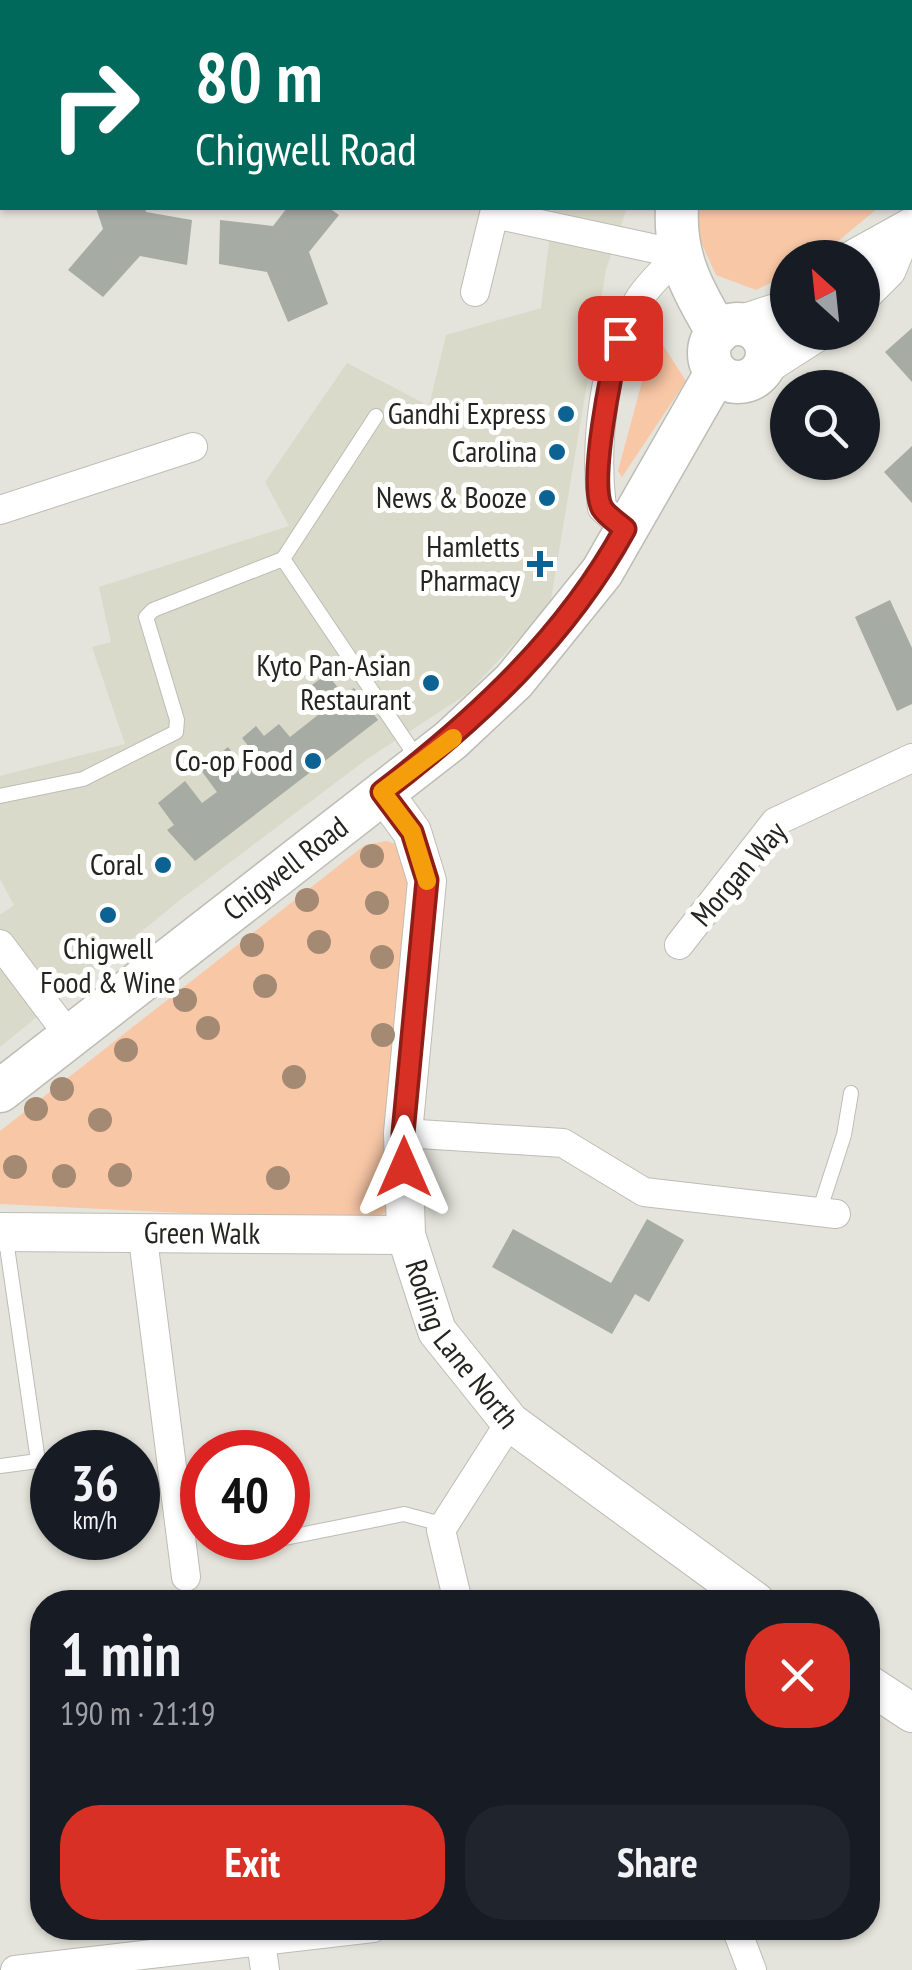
<!DOCTYPE html>
<meta charset="utf-8">
<style>
:root{--surface:#171b24;--page:#20242c;--text:#f1f3f6;--muted:#9ea1a6;--accent:#d93025}
body{margin:0;font-family:"PT Sans Narrow",sans-serif;background:var(--page);color:var(--text);height:100vh;display:flex;flex-direction:column;font-size:38px;white-space:nowrap}
*{box-sizing:border-box;margin:0}
p{font-size:32px;color:var(--muted)}
.icon{flex:none;width:55px;height:55px;fill:none;stroke:currentColor;stroke-width:2;stroke-linecap:round;stroke-linejoin:round}
.map{position:relative;flex:1;overflow:hidden}
.sheet{position:absolute;left:30px;top:1590px;width:850px;height:350px;display:flex;flex-direction:column;background:var(--surface);border-radius:40px;box-shadow:0 2px 8px #0004}
.sheet>*{flex:none}
.banner{position:absolute;left:0px;top:0px;width:912px;height:210px;box-shadow:0 2px 8px #0004;background:#00695c;color:#fff;overflow:hidden}
.needle{width:65px;rotate:333deg}
.tools{position:absolute;left:770px;top:240px;display:grid;gap:20px}
.tools a{display:grid;place-items:center;width:110px;height:110px;border-radius:50%;background:var(--surface);box-shadow:0 2px 8px #0004;font-size:50px}
.speed{position:absolute;left:30px;top:1430px;display:flex;gap:20px;font-size:50px;font-weight:700;text-align:center}
.speed>*{display:grid;place-content:center;width:130px;height:130px;border-radius:50%;background:var(--surface);box-shadow:0 2px 8px #0004;line-height:1}
.speed small{font-size:25px;font-weight:400}
.speed .limit{border:15px solid #d22;background:#fff;color:#111}
.pin{position:absolute;display:grid;place-items:center;width:85px;height:85px;color:#fff;margin:-42px;border-radius:20px;box-shadow:0 5px 15px #0006}
.me{position:absolute;width:110px;margin:-55px;rotate:0deg;stroke-linejoin:round;filter:drop-shadow(0 0 8px #0008)}
.turn{display:flex;align-items:center;gap:35px;height:210px;padding:0 30px;font-size:45px}
.turn .icon{width:130px;height:130px;stroke-width:2.5}
.turn b{display:block;font-size:70px;line-height:85px}
.round{display:grid;place-items:center;flex:none;width:105px;height:105px;border-radius:40px;background:var(--page)}
.headline{display:flex;align-items:center;justify-content:space-between;height:170px;padding:0 30px}
h1{font-size:60px;font-weight:800;line-height:75px}
.action{display:flex;gap:20px;margin-top:auto;padding:20px 30px}
.action a{flex:1;height:115px;border-radius:40px;background:var(--accent);color:#fff;font-size:40px;font-weight:800;line-height:115px;text-align:center}
.action a+a{background:var(--page);color:var(--text)}
.map>svg:first-child{display:block}
.built{fill:#dadaca}
.green{fill:#f8c7a6}
.building{fill:#a6aba4}
.lines{fill:none;stroke-linecap:round;stroke-linejoin:round}
.lane-casing{stroke:#bcbdb5;stroke-width:16}
.street-casing{stroke:#bcbdb5;stroke-width:30}
.secondary-casing{stroke:#bcbdb5;stroke-width:40}
.primary-casing{stroke:#bcbdb5;stroke-width:45}
.lane{stroke:#fff;stroke-width:14}
.street{stroke:#fff;stroke-width:28}
.secondary{stroke:#fff;stroke-width:38}
.primary{stroke:#fff;stroke-width:42}
.tree{fill:#a48a73}
.route-casing{stroke:#8d1f18;stroke-width:25}
.route{stroke:#d93025;stroke-width:18}
.slow{stroke:#f59e0b;stroke-width:18}
.poi-dot{fill:#0b6293;stroke:#fffffe;stroke-width:4}
.labels{text-anchor:middle;stroke-width:10;stroke-linejoin:round;paint-order:stroke}
.poi-label{font-size:30px;fill:#242421;stroke:#fffffe;text-anchor:end}
.street-label{font-size:30px;fill:#242421;stroke:#fffffe}
</style>
<div class="map">
<svg width="912" height="1970" viewBox="0 0 912 1970">
<rect width="100%" height="100%" fill="#e4e4dc"/>
<path class="built" d="M553 208H627L606 270 550 605 467 694 367 759 180 900 0 1047V915L14 905 0 879V776L125 744 92 647 111 642 99 587 289 526 265 482 347 363 429 406 446 335 541 308Z"/>
<g class="green">
<path d="M695 208H878L819 257 788 258 787 275 756 290 716 275 695 229Z"/>
<path d="M655 333 686 381 622 477 618 471Z"/>
<path d="M387 841 398 845 412 865 389 1211 366 1222 0 1204V1131L365 845Z"/>
</g>
<g class="building">
<path d="M96 208H145L146 212 192 220 187 265 140 256 103 297 68 270 103 229Z"/>
<path d="M287 208H329L339 215 309 252 328 304 288 322 267 272 219 264 220 220 273 226Z"/>
<path d="M912 328V382L885 352Z"/>
<path d="M912 446V503L884 472Z"/>
<path d="M890 600 912 648V704L897 711 855 617Z"/>
<path d="M327 674 344 695 354 688 378 720 195 861 167 830 174 825 158 803 185 781 202 803 217 792 200 769 228 747 246 770 253 765 259 760 242 738 256 726 264 736 279 724 290 737 318 715 301 693Z"/>
<path d="M647 1219 684 1240 649 1302 635 1294 612 1334 492 1267 513 1229 611 1283Z"/>
</g>
<g class="lines">
<g class="lane-casing">
<g id="lane">
<path d="M283 559 417 758"/>
<path d="M0 796 83 779 176 732 177 720 146 617 153 610 283 559 376 416"/>
<path d="M819 1212 844 1135 851 1093"/>
<path d="M0 1466 38 1461 5 1233"/>
<path d="M285 1538 404 1514 445 1525"/>
</g>
</g>
<g class="street-casing">
<g id="street">
<path d="M300 2 301 0"/>
<path d="M475 292 494 214 679 254C666 269 648 284 638 301 603 358 594 443 602 508L625 529"/>
<path d="M0 510 193 447"/>
<path d="M0 944 70 1037"/>
<path d="M679 945 775 822 912 758"/>
<path d="M403 1133 563 1143 644 1192 836 1214"/>
<path d="M142 1231 186 1577"/>
<path d="M458 1602 441 1530 510 1422"/>
<path d="M736 1928 752 1970"/>
<path d="M261 1942 265 1970"/>
<path d="M15 1970 373 1928"/>
</g>
</g>
<g class="secondary-casing">
<g id="secondary">
<path d="M856 258 910 228"/>
<path d="M862 294 887 269 900 237"/>
<path d="M739 325 788 309"/>
<path d="M764 366 817 332"/>
<path id="s1" d="M383 792 412 832 427 881 403 1133 406 1235 437 1331 510 1422 756 1602"/>
<path id="s2" d="M0 1232 406 1235"/>
<path d="M868 1684 912 1713"/>
</g>
</g>
<g class="primary-casing">
<g id="primary">
<path d="M733 2V0"/>
<path d="M677 208C674 257 693 291 718 333"/>
<circle cx="738" cy="353" r="29"/>
<path id="s3" d="M0 1091 451 740 514 681 602 572 716 373"/>
</g>
</g>
<use href="#lane" class="lane"/>
<use href="#street" class="street"/>
<use href="#secondary" class="secondary"/>
<use href="#primary" class="primary"/>
</g>
<g class="tree">
<circle cx="372" cy="856" r="12"/>
<circle cx="307" cy="900" r="12"/>
<circle cx="377" cy="903" r="12"/>
<circle cx="319" cy="942" r="12"/>
<circle cx="252" cy="945" r="12"/>
<circle cx="382" cy="957" r="12"/>
<circle cx="265" cy="986" r="12"/>
<circle cx="185" cy="1000" r="12"/>
<circle cx="208" cy="1028" r="12"/>
<circle cx="383" cy="1035" r="12"/>
<circle cx="126" cy="1050" r="12"/>
<circle cx="294" cy="1077" r="12"/>
<circle cx="62" cy="1089" r="12"/>
<circle cx="36" cy="1109" r="12"/>
<circle cx="100" cy="1120" r="12"/>
<circle cx="15" cy="1167" r="12"/>
<circle cx="120" cy="1175" r="12"/>
<circle cx="64" cy="1176" r="12"/>
<circle cx="278" cy="1178" r="12"/>
</g>
<g class="lines">
<g class="route-casing">
<path id="route" d="M404 1167 403 1133 427 880 412 832 382 792C478 718 566 637 625 529 618 523 606 515 602 508 588 482 612 368 620 338"/>
</g>
<use href="#route" class="route"/>
<path class="slow" d="M427 881 412 832 382 792 453 738"/>
</g>
<g class="poi-dot">
<circle cx="566" cy="414" r="10"/>
<circle cx="557" cy="452" r="10"/>
<circle cx="547" cy="498" r="10"/>
<path d="M535 549h10v10h10v10h-10v10h-10v-10h-10v-10h10z"/>
<circle cx="431" cy="683" r="10"/>
<circle cx="313" cy="761" r="10"/>
<circle cx="163" cy="865" r="10"/>
<circle cx="108" cy="915" r="10"/>
</g>
<g class="labels">
<g class="poi-label">
<text x="546" y="424">Gandhi Express</text>
<text x="537" y="462">Carolina</text>
<text x="527" y="508">News &amp; Booze</text>
<text x="520" y="557">Hamletts<tspan x="520" dy="34">Pharmacy</tspan></text>
<text x="411" y="676">Kyto Pan-Asian<tspan x="411" dy="34">Restaurant</tspan></text>
<text x="293" y="771">Co-op Food</text>
<text x="143" y="875">Coral</text>
<text x="108" y="959" text-anchor="middle">Chigwell<tspan x="108" dy="34">Food &amp; Wine</tspan></text>
</g>
<g class="street-label">
<text dy="10" stroke="none"><textPath href="#s3" startOffset="362">Chigwell Road</textPath></text>
<text transform="translate(739 874) rotate(-49)" y="10">Morgan Way</text>
<text dy="10" stroke="none"><textPath href="#s2" startOffset="202">Green Walk</textPath></text>
<text dy="10" stroke="none"><textPath href="#s1" startOffset="580">Roding Lane North</textPath></text>
</g>
</g>
</svg>
<div class="tools">
<a><svg class="needle" viewBox="-14 -14 28 28"><path d="M0-13l5 13h-10z" fill="#e53935"/><path d="M0 13l5-13h-10z" fill="#9ea1a6"/></svg></a>
<a><svg class="icon" aria-label="search" viewBox="0 0 24 24"><circle cx="10" cy="10" r="6"/><path d="M15 15l6 6"/></svg></a>
</div>
<div class="speed"><div>36<small>km/h</small></div><div class="limit">40</div></div>
<div class="pin" style="left:620px;top:338px;background:#d93025"><svg class="icon" aria-label="arrive" viewBox="0 0 24 24"><path d="M6 21V4h12l-3 4 3 4H6"/></svg></div>
<svg class="me" style="left:404px;top:1167px" viewBox="-20 -20 40 40"><path d="M0-17L14 15 0 8-14 15z" fill="#d93025" stroke="#fff" stroke-width="4"/></svg>
<div class="banner">
<div class="turn"><svg class="icon" aria-label="right" viewBox="0 0 24 24"><path d="M7 20v-9h11M14 6l5 5-5 5"/></svg><div><b>80 m</b>Chigwell Road</div></div>
</div>
<section class="sheet">
<div class="headline"><div><h1>1 min</h1><p>190 m · 21:19</p></div><a class="round" style="background:#d93025;color:#fff"><svg class="icon" aria-label="close" viewBox="0 0 24 24"><path d="M6 6l12 12M18 6L6 18"/></svg></a></div>
<div class="action"><a>Exit</a><a>Share</a></div>
</section>
</div>
